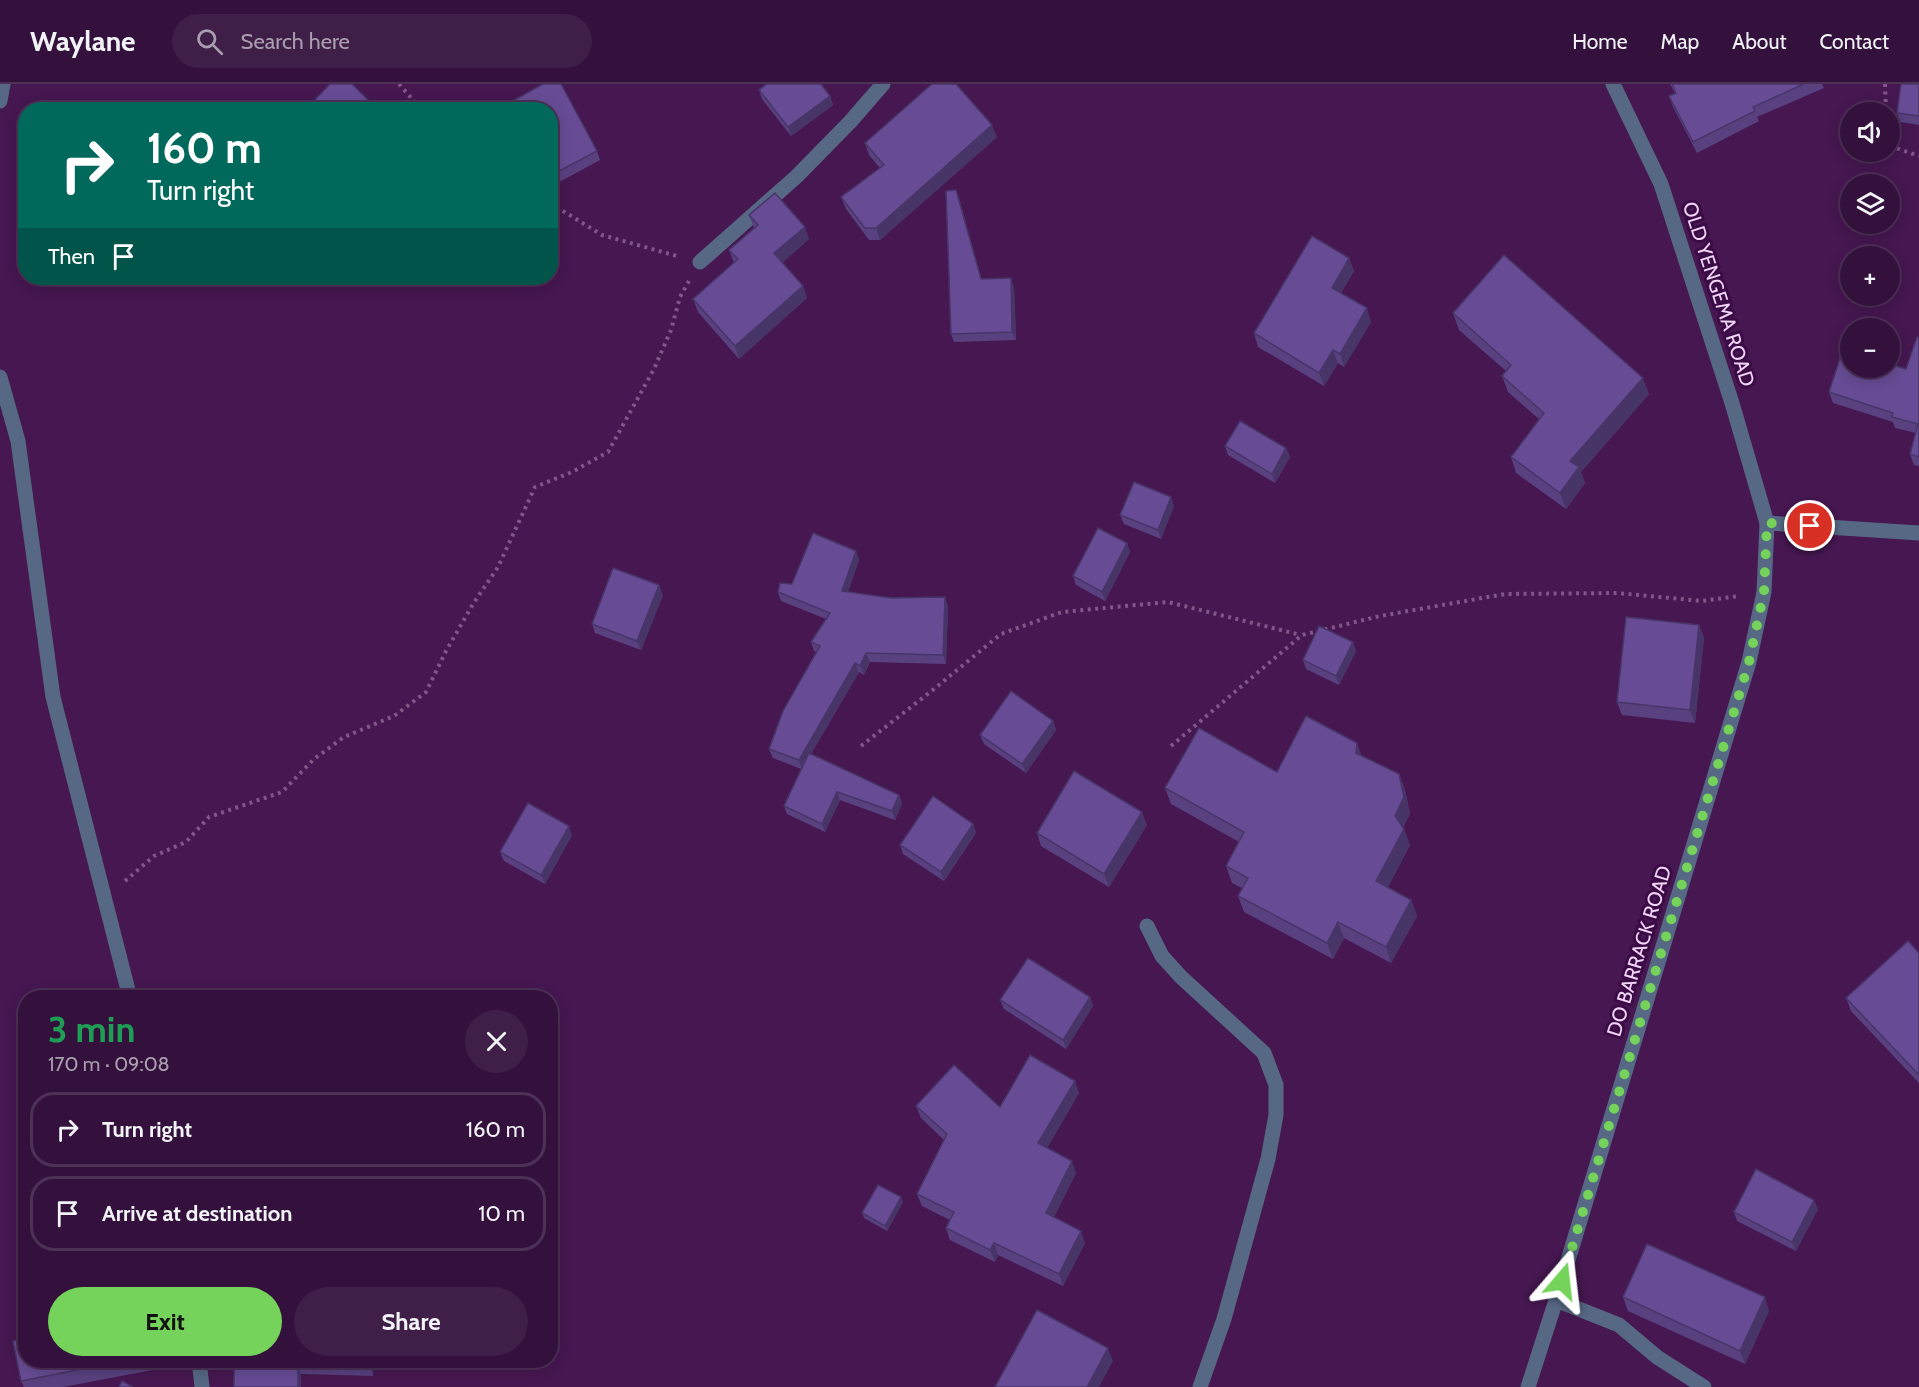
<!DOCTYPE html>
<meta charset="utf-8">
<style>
:root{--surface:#34113d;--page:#3f1f48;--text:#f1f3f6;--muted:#a99db0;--line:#4e3157;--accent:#75d25b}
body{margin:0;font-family:Cabin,sans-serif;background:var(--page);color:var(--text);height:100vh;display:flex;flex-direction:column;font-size:22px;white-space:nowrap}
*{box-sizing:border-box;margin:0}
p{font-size:20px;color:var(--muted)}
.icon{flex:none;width:33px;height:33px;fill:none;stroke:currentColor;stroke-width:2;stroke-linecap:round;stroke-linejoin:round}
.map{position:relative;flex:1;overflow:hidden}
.details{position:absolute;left:18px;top:906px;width:540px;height:378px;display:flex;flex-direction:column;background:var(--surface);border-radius:24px;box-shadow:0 3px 15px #0003,0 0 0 2px var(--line)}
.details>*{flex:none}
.top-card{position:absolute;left:18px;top:18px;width:540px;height:183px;border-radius:24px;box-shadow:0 3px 15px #0003,0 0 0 2px var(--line);background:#00695c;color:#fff;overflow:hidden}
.fabs{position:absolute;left:1840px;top:18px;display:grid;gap:12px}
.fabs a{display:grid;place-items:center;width:60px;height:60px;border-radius:50%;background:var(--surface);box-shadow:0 3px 15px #0003,0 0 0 2px var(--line);font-size:30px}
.pin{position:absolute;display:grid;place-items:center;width:51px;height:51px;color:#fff;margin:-26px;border:3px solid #fff;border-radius:50%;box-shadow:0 2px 6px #0007}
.me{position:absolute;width:66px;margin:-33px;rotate:17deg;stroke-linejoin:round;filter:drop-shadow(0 0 4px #0008)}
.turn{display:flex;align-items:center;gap:21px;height:126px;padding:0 30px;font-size:27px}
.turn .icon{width:78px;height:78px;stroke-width:2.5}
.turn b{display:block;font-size:42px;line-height:51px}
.then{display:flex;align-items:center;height:57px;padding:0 30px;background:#0003;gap:12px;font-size:22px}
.round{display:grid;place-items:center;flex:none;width:63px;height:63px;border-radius:32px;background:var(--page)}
.overview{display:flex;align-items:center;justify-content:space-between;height:102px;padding:0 30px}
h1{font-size:36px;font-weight:800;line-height:45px;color:#1e9e55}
.primary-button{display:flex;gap:12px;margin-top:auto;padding:12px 30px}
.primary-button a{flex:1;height:69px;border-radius:36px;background:var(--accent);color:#111;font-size:24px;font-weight:800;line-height:69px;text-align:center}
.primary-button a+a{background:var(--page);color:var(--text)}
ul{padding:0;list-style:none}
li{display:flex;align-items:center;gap:18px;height:75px;margin:0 12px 9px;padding:0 18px;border:3px solid var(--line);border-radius:24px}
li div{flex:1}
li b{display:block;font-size:22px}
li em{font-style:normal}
header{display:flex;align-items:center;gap:36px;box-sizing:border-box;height:84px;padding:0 30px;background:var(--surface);border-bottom:2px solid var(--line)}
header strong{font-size:28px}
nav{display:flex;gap:33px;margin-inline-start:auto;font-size:21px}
.search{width:420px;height:54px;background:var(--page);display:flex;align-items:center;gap:15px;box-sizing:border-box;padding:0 21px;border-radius:33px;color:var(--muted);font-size:22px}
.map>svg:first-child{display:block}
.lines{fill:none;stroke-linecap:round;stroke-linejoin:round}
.path{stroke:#805789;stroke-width:4;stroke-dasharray:3 4.5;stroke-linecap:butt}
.minor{stroke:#566884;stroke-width:15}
.wall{fill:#594180}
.shaded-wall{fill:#483568}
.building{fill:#674c95;stroke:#483568;stroke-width:1.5}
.route{stroke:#75d25b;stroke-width:10;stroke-dasharray:0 18}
.labels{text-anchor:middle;stroke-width:6;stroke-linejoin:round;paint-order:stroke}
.street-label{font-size:20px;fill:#f0d5f7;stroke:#3b0b46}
</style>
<header>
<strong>Waylane</strong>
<div class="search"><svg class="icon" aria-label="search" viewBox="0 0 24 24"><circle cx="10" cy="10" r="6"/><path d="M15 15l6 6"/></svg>Search here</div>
<nav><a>Home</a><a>Map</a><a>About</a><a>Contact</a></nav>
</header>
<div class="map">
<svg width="1919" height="1303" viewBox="0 0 1919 1303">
<rect width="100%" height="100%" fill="#461751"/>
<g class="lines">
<g class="path">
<path d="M399 0 413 16 426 26"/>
<path d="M1885 0 1886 28"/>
<path d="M1890 62 1919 72"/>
<path d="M550 119 602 151 677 172"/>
<path d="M861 662 929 609 1001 550 1062 528 1168 518 1301 551"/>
<path d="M1171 662 1302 551 1380 532 1505 510 1617 509 1702 517 1739 512"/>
<path d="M125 797 154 772 186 758 209 733 282 708 314 675 344 653 394 632 426 608 446 567 473 520 498 483 535 403 572 388 608 368 654 285 671 246 680 213 689 197"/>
</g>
<g class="minor">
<path d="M0 17 3 0"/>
<path d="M700 178 796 93 850 38 883 0"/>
<path d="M0 293 18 357 53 613 130 914"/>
<path d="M1767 439 1919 449"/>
<path d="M1147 842 1162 872 1181 893 1264 969 1276 1001V1031L1268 1075 1224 1235 1200 1303"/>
<path d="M1556 1216 1619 1241 1657 1273 1704 1303"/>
<path d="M199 1276 202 1303"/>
<path d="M1528 1303 1556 1216 1749 578 1764 508 1767 439 1732 319 1661 100 1613 0"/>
</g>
</g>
<g class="wall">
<path d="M543 0H561L597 67 600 76 552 102 550 99V26H512L509 19Z"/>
<path d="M1670 0H1822L1824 4 1757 33 1759 37 1697 69 1673 23 1669 12 1675 9Z"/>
<path d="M1919 0V41L1900 38 1897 29Z"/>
<path d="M759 6 830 12 833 21 791 52 762 15Z"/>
<path d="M997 53 880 156H869L846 125 841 113 880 84 869 71 865 59Z"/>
<path d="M959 114 981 195 1014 203 1016 256 954 258 951 250Z"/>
<path d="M749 131 809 155 782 178 803 202 807 214 739 275 698 228 693 215 734 179 729 166 754 144Z"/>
<path d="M1349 174 1354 187 1341 209 1371 238 1344 283 1338 279 1324 302 1258 263 1254 249Z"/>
<path d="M82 194H126V198Z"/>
<path d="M1453 229 1649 310 1581 388 1585 399 1566 425 1516 389 1511 373 1539 335 1508 308 1502 292 1506 287 1459 246Z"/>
<path d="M1919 254V382L1914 381 1910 370 1916 349 1895 344 1893 338 1833 319 1829 308 1906 285Z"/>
<path d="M1225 362 1286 364 1290 373 1275 399 1228 371Z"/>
<path d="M1174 422 1161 455 1124 440 1120 431Z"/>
<path d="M1127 459 1130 468 1105 517 1076 501 1073 492Z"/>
<path d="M856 467 859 476 848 508 948 522 946 580 870 578 864 591 859 588 811 670 899 711 902 719 895 736 840 716 825 748 787 730 784 722 801 685 773 674 769 665 817 568 814 567 811 558 826 535 781 517 778 508Z"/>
<path d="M663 511 641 566 595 549 592 540Z"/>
<path d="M1699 541 1704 554 1695 639 1622 631 1617 618Z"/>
<path d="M1353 558 1356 567 1339 601 1306 585 1303 576Z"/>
<path d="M1053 637 1056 646 1026 689 984 660 980 651Z"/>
<path d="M1362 672 1399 690 1405 706 1410 730 1403 743 1410 761 1388 803 1411 816 1417 832 1391 879 1344 854 1333 875 1244 828 1238 812 1242 804 1232 799 1226 782 1239 758 1171 720 1165 704 1277 688Z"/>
<path d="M973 740 976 749 944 797 903 770 900 761Z"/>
<path d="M1147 741 1109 803 1041 762 1037 749Z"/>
<path d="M572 751 545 800 504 777 500 768Z"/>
<path d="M1919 869V999L1851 927 1846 914Z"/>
<path d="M1090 913 1093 922 1066 965 1004 925 1000 916Z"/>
<path d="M1079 1009 1047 1064 1076 1089 1054 1133 1085 1159 1063 1202 998 1171 995 1178 950 1156 946 1144 950 1136 922 1122 917 1110 944 1056 921 1034 916 1022 1000 1023Z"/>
<path d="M903 1118 887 1147 864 1134 862 1129Z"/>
<path d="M1818 1125 1796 1167 1737 1137 1734 1128Z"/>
<path d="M1623 1213 1769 1227 1745 1280 1628 1227Z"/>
<path d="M26 1276H190L189 1279 63 1303H24L21 1297Z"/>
<path d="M234 1276H374L373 1292 301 1290V1303H234Z"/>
</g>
<g class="shaded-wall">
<path d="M830 12 833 21 791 52 788 43Z"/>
<path d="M992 41 997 53 880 156 876 144Z"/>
<path d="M956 106 959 114 984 204 981 195Z"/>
<path d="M805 143 809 155 779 182 774 169Z"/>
<path d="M1349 174 1354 187 1336 217 1332 204Z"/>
<path d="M1011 194 1014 203 1016 256 1012 248Z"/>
<path d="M803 202 807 214 739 275 735 262Z"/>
<path d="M1367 224 1371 238 1344 283 1340 270Z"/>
<path d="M1333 266 1338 279 1324 302 1319 289Z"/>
<path d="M1643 294 1649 310 1581 388 1585 399 1566 425 1560 409 1570 377Z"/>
<path d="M1286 364 1290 373 1275 399 1272 390Z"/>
<path d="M1171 413 1174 422 1161 455 1158 446Z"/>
<path d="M1127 459 1130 468 1105 517 1102 508Z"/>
<path d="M856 467 859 476 845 516 842 507Z"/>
<path d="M659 501 663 511 641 566 637 557Z"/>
<path d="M945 513 948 522 946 580 943 571Z"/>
<path d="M1699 541 1704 554 1695 639 1690 626Z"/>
<path d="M1353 558 1356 567 1339 601 1336 592Z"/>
<path d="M866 569 870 578 864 591 860 582Z"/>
<path d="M855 579 859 588 802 685 799 676Z"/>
<path d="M1053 637 1056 646 1026 689 1022 680Z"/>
<path d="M1357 659 1363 675 1356 669Z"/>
<path d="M1399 690 1405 706 1410 730 1401 748 1395 732Z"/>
<path d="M837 708 840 716 825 748 822 740Z"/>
<path d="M899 711 902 719 895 736 892 727Z"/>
<path d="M1142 728 1147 741 1109 803 1104 790Z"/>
<path d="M973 740 976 749 944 797 941 788Z"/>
<path d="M569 742 572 751 545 800 541 791Z"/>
<path d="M1404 745 1410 761 1382 814 1376 797Z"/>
<path d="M1411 816 1417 832 1391 879 1386 863Z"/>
<path d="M1338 838 1344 854 1333 875 1327 859Z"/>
<path d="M1090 913 1093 922 1066 965 1063 956Z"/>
<path d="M1075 997 1079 1009 1043 1071 1038 1059Z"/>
<path d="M1072 1077 1076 1089 1050 1141 1046 1129Z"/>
<path d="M901 1113 903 1118 887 1147 885 1142Z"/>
<path d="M1814 1116 1818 1125 1796 1167 1792 1158Z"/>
<path d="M1081 1147 1085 1159 1063 1202 1059 1190Z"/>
<path d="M994 1159 998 1171 995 1178 990 1166Z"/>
<path d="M1765 1213 1769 1227 1745 1280 1740 1267Z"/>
<path d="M1108 1264 1113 1277 1099 1303H1087Z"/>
<path d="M370 1276H374L373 1292 370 1283Z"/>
<path d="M298 1281 301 1290V1303H298Z"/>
</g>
<g class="building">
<path d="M330 0H352L378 26H305Z"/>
<path d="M543 0H561L597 67 550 92V26H513L509 19Z"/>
<path d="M767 0H821L830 12 788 43 759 6Z"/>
<path d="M932 0H956L992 41 876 144H865L841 113 884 81 865 59Z"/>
<path d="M1672 0H1804L1753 23 1755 27 1693 58 1669 12 1676 9Z"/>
<path d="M1901 0H1919V32L1897 29Z"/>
<path d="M956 106 981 195 1011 194 1012 248 951 250 946 107Z"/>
<path d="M775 109 805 143 774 169 803 202 735 262 693 215 738 175 729 166 758 141 749 131Z"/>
<path d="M1312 152 1349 174 1332 204 1367 224 1340 270 1333 266 1319 289 1254 249Z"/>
<path d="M1504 171 1643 294 1570 377 1579 383 1560 409 1511 373 1544 329 1502 292 1511 281 1453 229Z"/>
<path d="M1917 253 1919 254V373L1910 370 1918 340 1892 333 1893 329 1829 308 1843 265 1851 267V284H1890V280L1906 285Z"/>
<path d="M1240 337 1286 364 1272 390 1225 362Z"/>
<path d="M1134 398 1171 413 1158 446 1120 431Z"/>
<path d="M1098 444 1127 459 1102 508 1073 492Z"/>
<path d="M813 449 856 467 842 507 891 514 945 513 943 571 866 569 860 582 855 579 799 676 769 665 783 627 820 562 811 558 830 529 778 508 780 499 792 500Z"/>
<path d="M613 484 659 501 637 557 592 540Z"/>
<path d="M1626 533 1699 541 1690 626 1617 618Z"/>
<path d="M1319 542 1353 558 1336 592 1303 576Z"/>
<path d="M1011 607 1053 637 1022 680 980 651Z"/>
<path d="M1306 632 1357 659 1356 669 1399 690 1404 713 1395 732 1404 745 1376 797 1411 816 1386 863 1338 838 1327 859 1238 812 1248 794 1226 782 1244 748 1165 704 1199 644 1277 688Z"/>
<path d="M809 669 899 711 892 727 837 708 822 740 784 722Z"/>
<path d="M1074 687 1142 728 1104 790 1037 749Z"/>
<path d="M933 712 973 740 941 788 900 761Z"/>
<path d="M528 719 569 742 541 791 500 768Z"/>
<path d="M1908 857 1919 869V991L1846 914Z"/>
<path d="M1028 874 1090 913 1063 956 1000 916Z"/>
<path d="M1030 971 1075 997 1038 1059 1072 1077 1046 1129 1081 1147 1059 1190 994 1159 990 1166 946 1144 954 1128 917 1110 947 1050 916 1022 954 981 1000 1023Z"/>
<path d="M1756 1085 1814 1116 1792 1158 1734 1128Z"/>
<path d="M878 1101 901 1113 885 1142 862 1129Z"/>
<path d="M1647 1160 1765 1213 1740 1267 1623 1213Z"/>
<path d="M1037 1226 1108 1264 1087 1303H995Z"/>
<path d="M26 1254V1276H127L21 1297 13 1257Z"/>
<path d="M234 1276H370V1283L298 1281V1303H234Z"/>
<path d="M122 1297 133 1303H119Z"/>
</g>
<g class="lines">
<path class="route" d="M1562 1197 1749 578 1764 508 1767 439 1810 442"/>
</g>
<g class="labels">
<g class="street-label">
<text transform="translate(1719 210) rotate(72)" y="7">OLD YENGEMA ROAD</text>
<text transform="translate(1639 867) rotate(-73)" y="7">DO BARRACK ROAD</text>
</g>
</g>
</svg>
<div class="fabs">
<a><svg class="icon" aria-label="sound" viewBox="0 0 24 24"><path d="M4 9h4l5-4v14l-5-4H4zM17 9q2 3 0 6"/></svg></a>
<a><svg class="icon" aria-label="layers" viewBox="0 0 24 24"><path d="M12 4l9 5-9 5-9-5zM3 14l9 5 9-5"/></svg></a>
<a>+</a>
<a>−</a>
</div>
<div class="pin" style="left:1810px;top:442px;background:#d93025"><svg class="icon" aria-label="arrive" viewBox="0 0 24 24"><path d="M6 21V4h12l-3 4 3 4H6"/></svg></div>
<svg class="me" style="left:1562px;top:1197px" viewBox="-20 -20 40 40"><path d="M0-17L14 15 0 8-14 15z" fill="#75d25b" stroke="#fff" stroke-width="4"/></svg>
<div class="top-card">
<div class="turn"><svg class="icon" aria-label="right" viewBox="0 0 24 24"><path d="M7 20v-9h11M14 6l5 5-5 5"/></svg><div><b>160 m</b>Turn right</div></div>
<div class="then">Then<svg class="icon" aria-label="arrive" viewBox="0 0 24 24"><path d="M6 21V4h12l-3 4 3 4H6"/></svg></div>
</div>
<section class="details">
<div class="overview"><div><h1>3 min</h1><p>170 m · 09:08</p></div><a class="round"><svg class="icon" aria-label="close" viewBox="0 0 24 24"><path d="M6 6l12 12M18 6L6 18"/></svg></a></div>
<ul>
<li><svg class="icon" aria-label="right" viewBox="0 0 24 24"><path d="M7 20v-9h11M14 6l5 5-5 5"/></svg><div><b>Turn right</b></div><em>160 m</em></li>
<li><svg class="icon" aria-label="arrive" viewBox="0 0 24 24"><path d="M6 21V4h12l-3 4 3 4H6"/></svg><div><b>Arrive at destination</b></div><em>10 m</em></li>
</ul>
<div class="primary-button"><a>Exit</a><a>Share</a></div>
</section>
</div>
